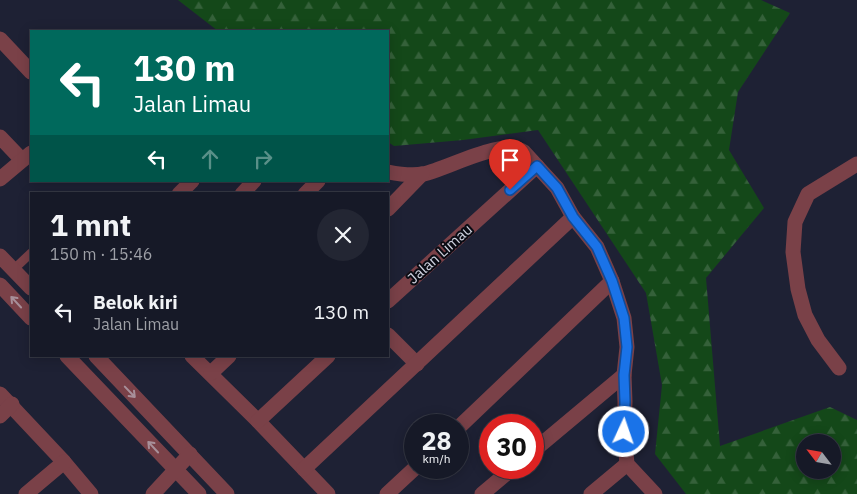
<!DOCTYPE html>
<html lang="id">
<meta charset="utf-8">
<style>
:root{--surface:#161927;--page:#232633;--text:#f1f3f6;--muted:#9ea0a7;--line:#353844}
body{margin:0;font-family:"IBM Plex Sans",sans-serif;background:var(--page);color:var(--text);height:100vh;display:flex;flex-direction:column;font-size:19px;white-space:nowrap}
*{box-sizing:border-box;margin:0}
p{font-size:16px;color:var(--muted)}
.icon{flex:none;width:28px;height:28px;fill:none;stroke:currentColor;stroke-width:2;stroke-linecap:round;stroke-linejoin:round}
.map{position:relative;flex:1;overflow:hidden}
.details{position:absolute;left:30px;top:192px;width:359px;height:165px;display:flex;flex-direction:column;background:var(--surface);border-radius:0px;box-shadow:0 2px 12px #0003,0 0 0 1px var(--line)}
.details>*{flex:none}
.hud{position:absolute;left:30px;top:30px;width:359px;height:152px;border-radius:0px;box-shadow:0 2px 12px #0003,0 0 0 1px var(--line);background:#00695c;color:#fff;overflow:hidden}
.needle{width:32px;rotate:301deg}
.tools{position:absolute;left:796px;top:434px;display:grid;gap:10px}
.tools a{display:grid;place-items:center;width:45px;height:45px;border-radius:50%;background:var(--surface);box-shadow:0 2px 12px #0003,0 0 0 1px var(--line);font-size:25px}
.speed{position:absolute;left:404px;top:414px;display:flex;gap:10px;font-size:25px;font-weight:700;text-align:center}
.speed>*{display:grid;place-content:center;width:65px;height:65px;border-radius:50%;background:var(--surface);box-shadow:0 2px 12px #0003,0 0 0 1px var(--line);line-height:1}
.speed small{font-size:12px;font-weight:400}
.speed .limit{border:8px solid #d22;background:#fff;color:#111}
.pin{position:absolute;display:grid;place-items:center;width:42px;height:42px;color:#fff;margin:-51px -21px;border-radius:50% 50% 50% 0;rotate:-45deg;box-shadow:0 0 5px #0007}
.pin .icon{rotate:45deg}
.me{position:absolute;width:55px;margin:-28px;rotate:3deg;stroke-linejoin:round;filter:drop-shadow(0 0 4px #0008)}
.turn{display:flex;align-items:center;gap:18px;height:105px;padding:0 20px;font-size:22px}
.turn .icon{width:65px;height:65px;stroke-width:2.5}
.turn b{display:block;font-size:35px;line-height:42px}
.lanes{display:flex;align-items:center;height:48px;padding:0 20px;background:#0003;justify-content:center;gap:25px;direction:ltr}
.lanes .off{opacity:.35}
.round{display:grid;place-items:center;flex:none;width:52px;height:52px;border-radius:26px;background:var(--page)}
.overview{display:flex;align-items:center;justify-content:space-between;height:85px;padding:0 20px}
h1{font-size:30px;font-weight:800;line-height:38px}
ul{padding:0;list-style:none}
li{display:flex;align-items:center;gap:15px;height:70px;padding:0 20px}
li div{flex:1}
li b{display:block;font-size:19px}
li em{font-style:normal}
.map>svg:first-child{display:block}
.forest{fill:url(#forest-firs);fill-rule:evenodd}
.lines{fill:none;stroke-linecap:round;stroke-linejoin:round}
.lane{stroke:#7a4148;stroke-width:9}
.street{stroke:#7a4148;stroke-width:15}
.oneway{stroke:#a8909a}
.route-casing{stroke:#114b97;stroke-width:12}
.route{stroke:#1a73e8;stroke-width:9}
.labels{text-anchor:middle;stroke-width:4;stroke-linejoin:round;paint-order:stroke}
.street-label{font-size:15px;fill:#ced1de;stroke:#0a0b13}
</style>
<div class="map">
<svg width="857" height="494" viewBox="0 0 857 494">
<defs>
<pattern id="forest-firs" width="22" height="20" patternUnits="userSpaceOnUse" patternTransform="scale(1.25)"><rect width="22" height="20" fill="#144819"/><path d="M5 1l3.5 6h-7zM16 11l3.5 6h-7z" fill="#35613a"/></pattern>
</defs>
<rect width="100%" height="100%" fill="#1e2134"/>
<path class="forest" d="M178 0H761L790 13 738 92 729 150 764 208 706 278 720 446 830 407 857 420V494H686L655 454 662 385 646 293 538 130 463 140 394 146 388 142V31H218ZM805 442H832V470H805Z"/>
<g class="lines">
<path class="lane" d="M13 270 31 253"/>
<g class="street">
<path d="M0 39 31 72"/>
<path d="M0 137 22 160"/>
<path d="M388 172C398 174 412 176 423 174 448 169 502 137 524 152L557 188 573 217 597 247 612 281 624 318 627 347 624 375 625 402 624 432 627 464 655 494"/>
<path d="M0 179 31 153"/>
<path d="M179 194 192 181"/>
<path d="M242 194 254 181"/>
<path d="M305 194 318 181"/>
<path d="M388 209 422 174"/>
<path d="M0 256 31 288"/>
<path d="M0 285 31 318"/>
<path d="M388 301 537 166"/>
<path d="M388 335 417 364"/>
<path d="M67 356 199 494"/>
<path d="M96 356 227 494"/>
<path d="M192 356 258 421 328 494"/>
<path d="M839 368 818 340 805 315 798 289 793 252 795 222 808 194 857 164"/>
<path d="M211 373 229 356"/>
<path d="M0 394 64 462 91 494"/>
<path d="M0 416 12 404"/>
<path d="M258 421 328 356"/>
<path d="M458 428 612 281"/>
<path d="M532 452 624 375"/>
<path d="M304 469 573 217"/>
<path d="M26 494 64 462"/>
<path d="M153 494 190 454"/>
<path d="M387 494 415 468"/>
<path d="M482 494 513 468"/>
<path d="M591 494 627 464"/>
</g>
</g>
<defs><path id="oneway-shaft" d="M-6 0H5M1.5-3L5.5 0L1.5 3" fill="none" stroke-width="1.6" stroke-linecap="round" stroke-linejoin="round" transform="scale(1.25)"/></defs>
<g class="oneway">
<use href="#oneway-shaft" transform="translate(16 302) rotate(-133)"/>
<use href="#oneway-shaft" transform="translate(130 392) rotate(46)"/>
<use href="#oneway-shaft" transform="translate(153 447) rotate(-133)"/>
</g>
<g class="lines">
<g class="route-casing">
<path id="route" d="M510 190 537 166 557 188 573 217 597 247 612 281 624 318 627 347 624 375 625 402 624 432"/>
</g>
<use href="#route" class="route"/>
</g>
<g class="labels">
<g class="street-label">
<text transform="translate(440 254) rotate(-42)" y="5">Jalan Limau</text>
</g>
</g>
</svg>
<div class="tools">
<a><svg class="needle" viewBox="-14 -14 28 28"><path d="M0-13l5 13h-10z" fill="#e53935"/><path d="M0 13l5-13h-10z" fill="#9ea0a7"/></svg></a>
</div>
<div class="speed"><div>28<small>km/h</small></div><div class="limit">30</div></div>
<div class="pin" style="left:510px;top:190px;background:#d93025"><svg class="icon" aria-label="arrive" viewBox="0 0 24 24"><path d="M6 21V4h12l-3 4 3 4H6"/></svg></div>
<svg class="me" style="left:624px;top:432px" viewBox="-20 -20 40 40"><circle r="17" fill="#1a73e8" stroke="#fff" stroke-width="3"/><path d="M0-11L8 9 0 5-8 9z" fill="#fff"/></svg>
<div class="hud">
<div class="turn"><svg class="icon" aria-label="left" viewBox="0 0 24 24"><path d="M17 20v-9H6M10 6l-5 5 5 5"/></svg><div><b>130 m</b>Jalan Limau</div></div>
<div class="lanes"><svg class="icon" aria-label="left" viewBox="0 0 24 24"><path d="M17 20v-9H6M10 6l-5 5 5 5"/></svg><svg class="icon off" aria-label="ahead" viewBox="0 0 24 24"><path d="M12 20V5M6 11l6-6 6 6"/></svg><svg class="icon off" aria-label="right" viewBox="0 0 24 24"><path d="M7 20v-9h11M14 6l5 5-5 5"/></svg></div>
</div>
<section class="details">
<div class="overview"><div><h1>1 mnt</h1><p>150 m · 15:46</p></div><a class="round"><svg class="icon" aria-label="close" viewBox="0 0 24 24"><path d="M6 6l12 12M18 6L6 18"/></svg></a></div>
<ul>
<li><svg class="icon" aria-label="left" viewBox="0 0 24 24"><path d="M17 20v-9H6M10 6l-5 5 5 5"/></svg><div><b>Belok kiri</b><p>Jalan Limau</p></div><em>130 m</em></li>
</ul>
</section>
</div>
